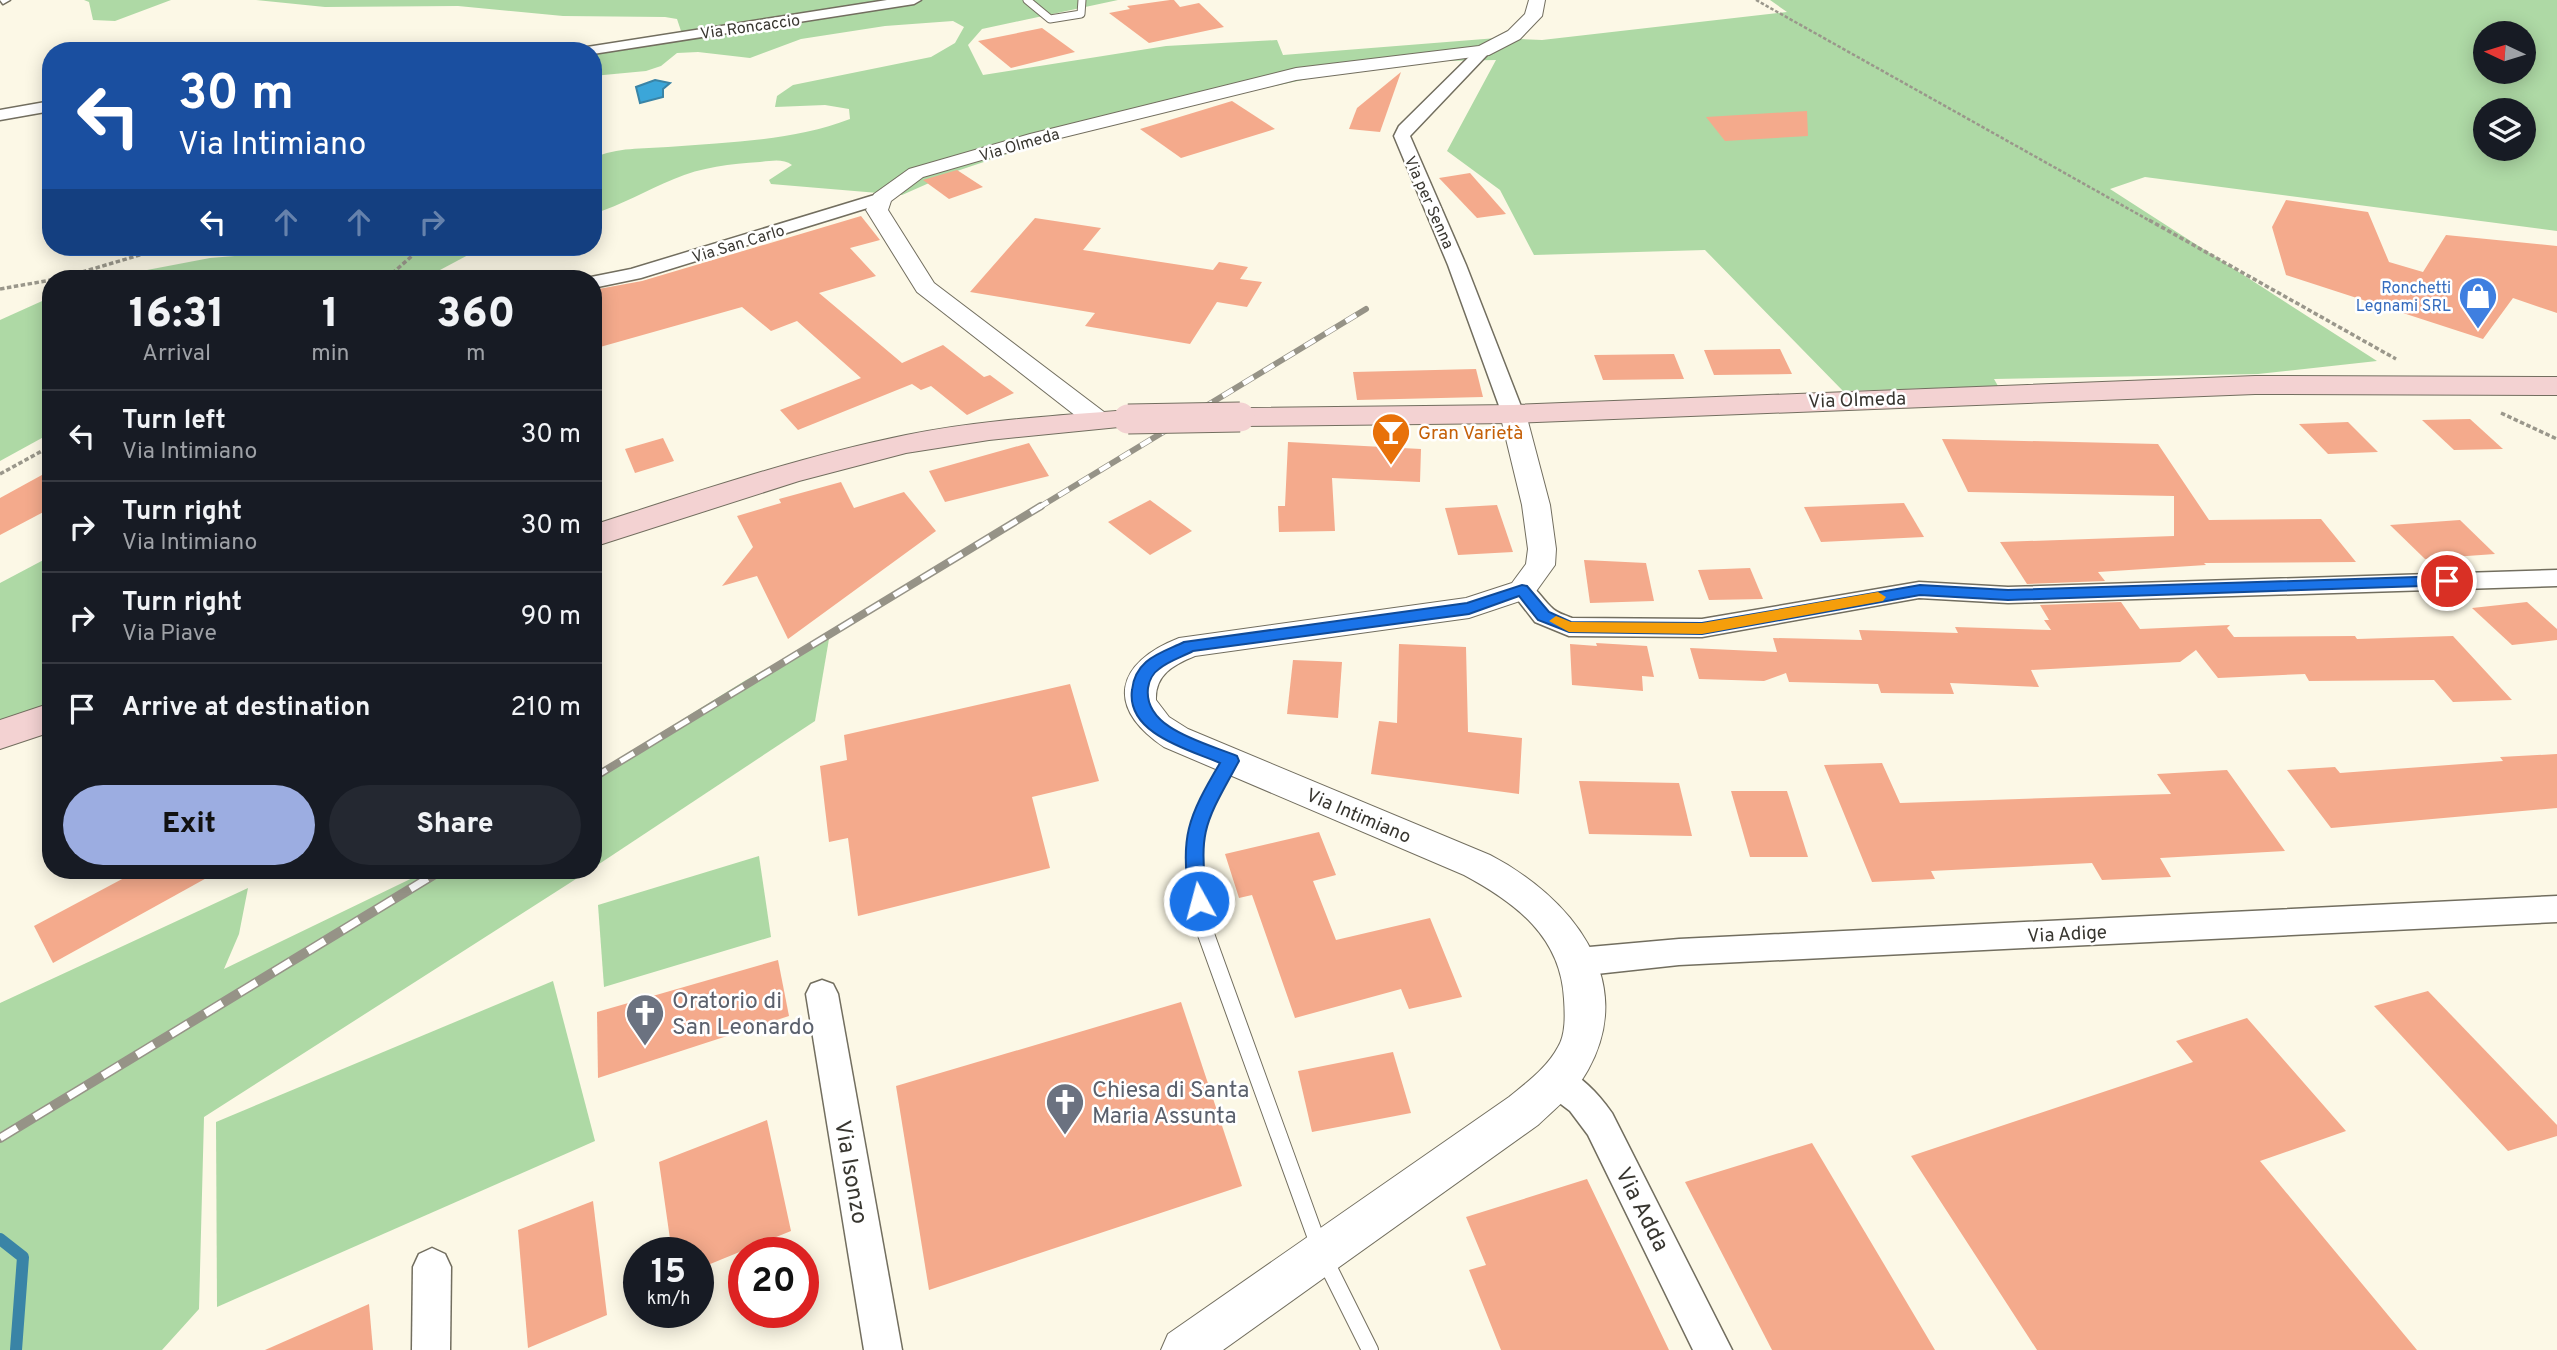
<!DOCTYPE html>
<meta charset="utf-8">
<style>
:root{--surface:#171b24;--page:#242831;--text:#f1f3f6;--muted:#9ea1a6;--line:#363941;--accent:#9cade1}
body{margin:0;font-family:Overpass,sans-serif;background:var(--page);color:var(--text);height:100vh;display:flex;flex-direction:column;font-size:26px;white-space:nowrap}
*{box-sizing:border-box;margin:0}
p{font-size:23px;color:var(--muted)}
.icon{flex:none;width:38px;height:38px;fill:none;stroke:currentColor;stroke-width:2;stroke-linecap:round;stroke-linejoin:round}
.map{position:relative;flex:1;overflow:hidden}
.drawer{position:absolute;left:42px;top:270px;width:560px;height:609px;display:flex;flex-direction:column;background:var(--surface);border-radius:28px;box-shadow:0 4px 18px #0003}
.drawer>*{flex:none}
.banner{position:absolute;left:42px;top:42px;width:560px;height:214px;border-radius:28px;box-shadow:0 4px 18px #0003;background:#1a4fa0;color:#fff;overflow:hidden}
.needle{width:46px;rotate:274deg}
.fabs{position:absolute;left:2473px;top:21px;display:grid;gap:14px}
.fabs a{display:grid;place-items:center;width:63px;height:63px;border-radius:50%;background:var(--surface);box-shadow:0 4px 18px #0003;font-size:35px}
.speed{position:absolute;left:623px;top:1237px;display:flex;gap:14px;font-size:35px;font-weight:700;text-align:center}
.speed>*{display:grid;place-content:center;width:91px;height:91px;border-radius:50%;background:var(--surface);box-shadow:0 4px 18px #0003;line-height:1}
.speed small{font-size:18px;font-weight:400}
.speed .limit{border:10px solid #d22;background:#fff;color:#111}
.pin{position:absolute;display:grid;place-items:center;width:60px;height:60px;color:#fff;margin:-30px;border:4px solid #fff;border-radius:50%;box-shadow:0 2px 7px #0007}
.me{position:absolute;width:77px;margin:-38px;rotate:353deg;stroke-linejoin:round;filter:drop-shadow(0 0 5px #0008)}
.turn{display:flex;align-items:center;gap:24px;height:147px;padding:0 21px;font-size:32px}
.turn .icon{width:91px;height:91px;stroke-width:2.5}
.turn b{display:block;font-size:49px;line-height:60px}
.lanes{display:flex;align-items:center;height:66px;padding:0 21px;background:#0003;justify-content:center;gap:35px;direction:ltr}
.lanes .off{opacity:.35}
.eta{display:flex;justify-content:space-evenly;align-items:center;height:119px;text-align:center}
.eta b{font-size:42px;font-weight:800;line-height:49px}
.action{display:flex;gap:14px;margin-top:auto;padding:14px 21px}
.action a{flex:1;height:80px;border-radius:42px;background:var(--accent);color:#111;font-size:28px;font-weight:800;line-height:80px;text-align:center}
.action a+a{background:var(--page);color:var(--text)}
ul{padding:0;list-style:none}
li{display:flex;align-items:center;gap:21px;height:91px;padding:0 21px;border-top:2px solid var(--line)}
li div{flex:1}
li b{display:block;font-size:26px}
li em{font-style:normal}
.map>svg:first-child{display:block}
.green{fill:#aed9a5;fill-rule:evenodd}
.water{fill:#3ba6d9;stroke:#3a84a6;stroke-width:2}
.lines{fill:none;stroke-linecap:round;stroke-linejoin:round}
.stream{stroke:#3a84a6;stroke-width:12}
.building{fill:#f4aa8c}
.service-far2-casing{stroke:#726e5f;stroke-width:9}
.service-far1-casing{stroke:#726e5f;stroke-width:15}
.service-casing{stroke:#726e5f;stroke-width:18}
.minor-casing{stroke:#726e5f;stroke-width:3}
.tertiary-casing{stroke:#726e5f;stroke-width:2}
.secondary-casing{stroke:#726e5f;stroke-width:2}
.path-far1{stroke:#9a978b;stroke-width:2.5;stroke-dasharray:3.5 2;stroke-linecap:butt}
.path{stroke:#9a978b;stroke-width:3.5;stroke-dasharray:4.5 2.5;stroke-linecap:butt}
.service-far2{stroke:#fff;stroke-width:7}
.service-far1{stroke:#fff;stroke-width:12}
.service{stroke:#fff;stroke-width:16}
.minor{fill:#fff;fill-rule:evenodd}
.tertiary{fill:#fff;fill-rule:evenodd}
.secondary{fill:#f3d2d2;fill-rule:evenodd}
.rail-far2-casing{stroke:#969387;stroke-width:6}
.rail-far1-casing{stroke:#969387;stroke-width:8}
.rail-casing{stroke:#969387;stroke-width:10}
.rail-far2{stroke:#fff;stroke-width:4.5;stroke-dasharray:12;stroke-linecap:butt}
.rail-far1{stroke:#fff;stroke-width:5;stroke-dasharray:16;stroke-linecap:butt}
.rail{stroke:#fff;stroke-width:7;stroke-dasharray:20;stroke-linecap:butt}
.secondary-bridge-casing{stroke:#726e5f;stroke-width:31;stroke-linecap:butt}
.secondary-bridge{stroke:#f3d2d2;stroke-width:29}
.route{fill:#1a73e8;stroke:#114b97;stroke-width:2}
.slow{fill:#f59e0b}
.labels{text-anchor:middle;stroke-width:5;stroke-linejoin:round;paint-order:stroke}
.far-street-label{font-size:16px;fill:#383630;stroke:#fff}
.far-shop-label{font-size:16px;fill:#366cbe;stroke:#fff;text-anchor:end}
.street-label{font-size:19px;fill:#383630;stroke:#fff}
.food-label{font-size:19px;fill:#c56008;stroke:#fff;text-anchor:start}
.near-worship-label{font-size:23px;fill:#5b616d;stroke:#fff;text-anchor:start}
.near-street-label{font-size:23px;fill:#383630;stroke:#fff}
</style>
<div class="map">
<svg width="2557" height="1350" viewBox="0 0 2557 1350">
<rect width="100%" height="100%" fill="#fcf8e6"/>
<g class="green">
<path d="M84 0H171L115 21 93 20 89 2Z"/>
<path d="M256 0H1118L982 29 968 45 983 75 1166 46 1277 40 1283 55 1497 38 1542 40 1787 12 1770 0H2557V231L2145 177 2110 189 2377 361 2258 374 1994 379 1998 386 1843 391 1705 250 1534 255 1500 190 1447 151 1496 60 1441 61 1340 72 1213 99 1046 141 954 172 902 195 771 184 769 180 792 165C783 158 770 161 760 162 731 164 701 167 674 179 647 190 622 205 593 214V158C618 147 642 149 668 147 729 142 793 141 850 119L849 109 825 105 775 107 777 96 793 85 931 57 955 43 964 27 953 21 885 26 801 39 750 58 698 52 677 53 661 66 646 71 593 76V52L636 39 682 34 677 19 665 17 563 16 458 6 325 7ZM2485 33H2524V72H2485ZM2485 110H2524V149H2485Z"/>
<path d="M471 247 470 254 440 270 433 278H105L210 258 285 252Z"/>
<path d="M51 297V433L0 461V320Z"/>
<path d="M51 556V706L0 721V583Z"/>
<path d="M830 633 815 721 593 868V775L746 680Z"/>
<path d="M759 856 771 937 604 987 598 905Z"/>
<path d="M429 870H590L204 1117 199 1309 162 1350H0V1003L248 888 239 934 224 969Z"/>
<path d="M553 981 595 1141 217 1307 216 1122Z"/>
</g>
<path class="water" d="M655 80 670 83 663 89V97L640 103 636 87Z"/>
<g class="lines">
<path class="stream" d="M0 1239 23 1257 16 1350"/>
</g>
<g class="building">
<path d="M1170 0H1174L1180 7 1199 3 1224 27 1149 43 1109 13 1130 9 1127 6Z"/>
<path d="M1042 28 1075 52 1011 68 978 41Z"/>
<path d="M1401 72 1380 132 1349 129 1357 108Z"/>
<path d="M1232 101 1275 129 1181 158 1140 129Z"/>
<path d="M1807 111 1808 136 1725 141 1706 117Z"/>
<path d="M957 170 983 187 949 199 923 180Z"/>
<path d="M1470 173 1506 214 1477 218 1439 178Z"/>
<path d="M2286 200 2368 212 2389 262 2423 272 2446 235 2557 246V313L2513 298 2483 339 2286 275 2272 227Z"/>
<path d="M861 216 880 240 850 248 876 276 819 293 902 363 943 345 984 377 990 375 1014 393 967 415 931 386 921 390 912 384 798 430 780 410 861 378 797 321 771 331 742 307 593 349V290L642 281Z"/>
<path d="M1035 218 1101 228 1083 250 1213 270 1219 262 1248 267 1240 279 1262 282 1247 307 1217 302 1190 344 1085 326 1095 313 970 292Z"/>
<path d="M1780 349 1792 374 1714 375 1704 350Z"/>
<path d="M1674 354 1684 379 1603 380 1594 355Z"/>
<path d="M1476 369 1483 397 1357 400 1353 372Z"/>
<path d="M2470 419 2503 449 2454 450 2422 420Z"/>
<path d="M2348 422 2378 452 2328 454 2299 424Z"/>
<path d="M663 438 674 461 635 473 625 449Z"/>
<path d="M1942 439 2158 444 2209 520 2321 519 2356 562 2204 563 2206 565 2098 572 2105 581 2027 584 2000 542 2174 536V496L1968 492Z"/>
<path d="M1288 442 1421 449 1420 482 1332 478 1335 531 1279 532 1278 506H1285Z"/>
<path d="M1029 443 1049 476 945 502 929 471Z"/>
<path d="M51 470V508L0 535V498Z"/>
<path d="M841 482 854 508 904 492 936 531 788 639 757 576 722 586 753 547 737 516 781 503 779 499Z"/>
<path d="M1150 500 1192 531 1150 555 1108 522Z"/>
<path d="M1904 503 1924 537 1821 542 1804 507Z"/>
<path d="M1497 505 1513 552 1458 555 1445 508Z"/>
<path d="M2460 520 2495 554 2425 559 2390 525Z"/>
<path d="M1584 560 1646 563 1654 601 1590 603Z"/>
<path d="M1750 568 1763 599 1709 600 1698 570Z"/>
<path d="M2121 602 2140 629 2230 625 2227 628 2234 637 2355 636 2357 639 2453 636 2512 700 2453 702 2434 680 2309 681 2305 674 2218 678 2196 650 2180 662 2031 670 2039 687 1950 683 1954 694 1881 693 1878 684 1789 682 1786 673 1764 681 1699 679 1690 648 1777 652 1773 638 1862 640 1859 630 1958 633 1955 627 2051 630 2044 620H2049L2040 605Z"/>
<path d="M2527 602 2557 629V640L2512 645 2472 608Z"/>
<path d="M1596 643 1647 646 1654 677 1642 676 1643 691 1572 685 1570 644 1597 646Z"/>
<path d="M1399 644 1466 647 1468 732 1522 738 1519 794 1371 774 1379 721 1397 723Z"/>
<path d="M1293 660 1342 662 1338 718 1287 714Z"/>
<path d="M1070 684 1099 781 1032 797 1050 868 858 916 848 838 829 842 820 766 847 760 844 735Z"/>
<path d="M2557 754V808L2331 828 2287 770 2335 767 2340 773 2503 761 2500 757Z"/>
<path d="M1882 763 1900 803 2171 794 2157 774 2227 770 2285 851 2160 858 2171 877 2102 880 2092 863 1931 871 1935 879 1872 882 1824 765Z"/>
<path d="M1579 781 1679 783 1692 836 1589 834Z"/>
<path d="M1731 791H1787L1808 857H1750Z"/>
<path d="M1319 832 1336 875 1313 881 1336 940 1430 918 1462 997 1409 1009 1401 989 1295 1018 1252 895 1239 898 1225 854Z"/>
<path d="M139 870H221L53 963 34 926Z"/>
<path d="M778 960 789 1016 598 1078 597 1012Z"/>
<path d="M2428 991 2557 1125V1136L2508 1151 2374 1006Z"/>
<path d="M1181 1002 1242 1186 929 1290 896 1086Z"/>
<path d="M2247 1018 2346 1131 2260 1161 2417 1350H2037L1911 1156 2193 1062 2176 1041Z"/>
<path d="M1393 1052 1411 1113 1312 1132 1298 1071Z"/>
<path d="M767 1120 791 1231 698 1269V1253H672L659 1162Z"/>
<path d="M1812 1143 1935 1350H1772L1685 1182Z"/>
<path d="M1587 1179 1669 1350H1501L1469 1270 1486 1265 1466 1217Z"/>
<path d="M593 1201 607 1315 528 1348 518 1230Z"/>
<path d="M369 1304 373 1350H265Z"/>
</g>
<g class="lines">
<g class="service-far2-casing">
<path id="service-far2" d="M1027 0 1050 19 1081 14 1082 0"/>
</g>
<g class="service-far1-casing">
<path id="service-far1" d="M1196 876C1191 829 1207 799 1231 761"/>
</g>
<g class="service-casing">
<path id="service" d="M1195 874 1203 926 1321 1252 1370 1350"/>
</g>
<g class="minor-casing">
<g id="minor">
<path d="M0 0H10L3 4Z"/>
<path d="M887 0H921L914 4 593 54V51H580L587 47Z"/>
<path d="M1483 47 1490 51 1488 54 1410 136 1466 265 1524 414 1513 420 1502 414 1448 265 1394 136 1399 126 1478 48Z"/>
<path d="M51 101V111L0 120V110Z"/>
<path d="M881 193 890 198 887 202 641 278 593 288V278H586L631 269Z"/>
<path d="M2557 570V586L2008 603 1919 598 1702 637 1569 636 1535 622 1510 590 1513 584C1533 578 1538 595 1551 607 1556 613 1565 615 1572 618L1702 619 1919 582 2008 587Z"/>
<path d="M2557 896V922L1679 965 1578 976 1567 972 1562 962 1567 952 1578 948 1679 939Z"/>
<path d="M822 980 833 984 838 994 902 1350H864L806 994 811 984Z"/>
<path d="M1557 1065C1581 1075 1597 1092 1612 1113L1732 1350H1693L1588 1135 1570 1111 1545 1092 1540 1081 1545 1070Z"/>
<path d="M432 1248 445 1254 451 1267 450 1350H412L413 1267 419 1254Z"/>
</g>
</g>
<g class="tertiary-casing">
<g id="tertiary">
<path d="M1529 0H1545L1542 16 1520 39 1489 55 1296 80 1044 142 923 177 891 201 888 210 934 283 1108 415 1112 421 1108 427H1090L917 292 866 210 874 194 909 169 1030 134 1296 68 1479 46 1508 31 1525 14Z"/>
<path d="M1513 406 1522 409 1526 414 1550 505 1556 549 1555 565 1532 597 1469 618 1195 656C1173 665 1155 675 1156 700L1169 717 1188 729 1490 855C1569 896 1639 978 1588 1070 1576 1092 1556 1108 1538 1125L1223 1350H1161L1168 1334 1509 1097C1526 1083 1547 1068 1558 1047 1566 1034 1565 1014 1564 999 1561 937 1516 903 1464 875L1164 747C1105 707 1115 663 1179 638L1466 598 1512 583 1526 564 1528 549 1522 505 1500 414 1504 409Z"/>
</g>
</g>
<g class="secondary-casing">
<g id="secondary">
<path d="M2255 376 2557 377V395L2255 394 1513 423 1240 426 1229 423 1225 417 1229 411 1240 408 1513 405Z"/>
<path d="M1128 410 1139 413 1143 419 1139 425 989 440 906 453 799 481 593 547V525C696 492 799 457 906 435 979 420 1054 416 1128 410Z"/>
<path d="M51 703V732L0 749V720Z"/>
</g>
</g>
<path class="path-far1" d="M1756 0 2152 222"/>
<g class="path">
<path d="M2149 220 2396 359"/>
<path d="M62 278 143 254 190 247"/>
<path d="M387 278 422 247"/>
<path d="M0 289 51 280"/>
<path d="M2501 413 2557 439"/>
<path d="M0 474 51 446"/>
</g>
<use href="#service-far2" class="service-far2"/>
<use href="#service-far1" class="service-far1"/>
<use href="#service" class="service"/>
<use href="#minor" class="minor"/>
<use href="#tertiary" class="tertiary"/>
<use href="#secondary" class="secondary"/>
<g class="rail-far2-casing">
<path id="rail-far2" d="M1038 508 1366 309"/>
</g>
<g class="rail-far1-casing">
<g id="rail-far1">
<path d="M593 778 1041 506"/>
<path d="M432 876 442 870"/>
</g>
</g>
<g class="rail-casing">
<path id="rail" d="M0 1138 435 874"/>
</g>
<use href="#rail-far2" class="rail-far2"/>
<use href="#rail-far1" class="rail-far1"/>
<use href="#rail" class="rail"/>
<g class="secondary-bridge-casing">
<path id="secondary-bridge" d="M1128 419 1240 417"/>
</g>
<use href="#secondary-bridge" class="secondary-bridge"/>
</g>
<path class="route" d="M2447 576 2452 578V585L2008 600 1920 595 1702 634 1569 632 1538 620 1519 596 1469 614 1193 651C1182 657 1168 661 1159 669 1153 673 1149 681 1148 688 1143 729 1206 743 1237 756L1239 761C1207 820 1196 831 1208 901L1199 909 1190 901C1179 838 1188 817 1220 763 1190 750 1126 734 1132 690 1133 680 1138 669 1146 662 1156 653 1172 648 1184 642L1467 603 1522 585 1527 586 1549 612 1571 622 1702 623 1920 585 2008 590Z"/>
<path class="slow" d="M1878 592 1886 597 1883 601 1702 634 1569 632 1549 621 1556 616 1571 622 1702 623Z"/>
<defs>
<g id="shop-pin" transform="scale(2.0125)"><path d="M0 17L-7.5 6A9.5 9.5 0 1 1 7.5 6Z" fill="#3f7fe0" stroke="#fff"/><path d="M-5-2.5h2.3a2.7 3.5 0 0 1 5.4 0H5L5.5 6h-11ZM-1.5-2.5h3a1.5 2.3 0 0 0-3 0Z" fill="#fff"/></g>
<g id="bar-pin" transform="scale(2.0125)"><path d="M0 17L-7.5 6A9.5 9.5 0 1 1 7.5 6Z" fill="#e8710a" stroke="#fff"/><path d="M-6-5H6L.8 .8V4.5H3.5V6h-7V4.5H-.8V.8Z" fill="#fff"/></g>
<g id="church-pin" transform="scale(2.0125)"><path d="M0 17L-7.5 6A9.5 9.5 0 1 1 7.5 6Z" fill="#6b7280" stroke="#fff"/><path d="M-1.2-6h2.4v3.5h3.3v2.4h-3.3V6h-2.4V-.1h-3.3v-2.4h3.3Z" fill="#fff"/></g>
</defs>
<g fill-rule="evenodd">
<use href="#shop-pin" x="2478" y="296"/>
<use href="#bar-pin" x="1391" y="432"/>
<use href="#church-pin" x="645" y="1013"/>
<use href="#church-pin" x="1065" y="1102"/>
</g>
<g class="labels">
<g class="far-street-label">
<text transform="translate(750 26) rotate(-8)" y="6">Via Roncaccio</text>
<text transform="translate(1019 144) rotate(-16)" y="6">Via Olmeda</text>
<text transform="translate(1430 202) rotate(66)" y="6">Via per Senna</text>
<text transform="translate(738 243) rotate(-17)" y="6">Via San Carlo</text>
</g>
<g class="far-shop-label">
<text x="2451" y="293">Ronchetti<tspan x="2451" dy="18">Legnami SRL</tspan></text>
</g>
<g class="street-label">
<text transform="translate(1857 399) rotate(-2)" y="7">Via Olmeda</text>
<text transform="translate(1359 815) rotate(23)" y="7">Via Intimiano</text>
<text transform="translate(2067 933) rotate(-3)" y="7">Via Adige</text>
</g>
<g class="food-label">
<text x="1418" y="439">Gran Varietà</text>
</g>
<g class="near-worship-label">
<text x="672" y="1008">Oratorio di<tspan x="672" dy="26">San Leonardo</tspan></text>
<text x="1092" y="1097">Chiesa di Santa<tspan x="1092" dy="26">Maria Assunta</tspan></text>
</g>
<g class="near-street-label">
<text transform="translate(852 1172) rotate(80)" y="8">Via Isonzo</text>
<text transform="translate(1643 1209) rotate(63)" y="8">Via Adda</text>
</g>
</g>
</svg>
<div class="fabs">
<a><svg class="needle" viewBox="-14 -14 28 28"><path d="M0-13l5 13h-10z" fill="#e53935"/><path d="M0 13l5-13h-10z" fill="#9ea1a6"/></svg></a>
<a><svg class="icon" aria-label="layers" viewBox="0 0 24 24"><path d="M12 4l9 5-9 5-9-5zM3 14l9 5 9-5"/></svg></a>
</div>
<div class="speed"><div>15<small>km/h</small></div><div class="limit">20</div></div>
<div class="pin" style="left:2447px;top:581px;background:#d93025"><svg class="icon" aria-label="arrive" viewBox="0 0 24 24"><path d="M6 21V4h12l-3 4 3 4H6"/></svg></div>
<svg class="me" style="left:1199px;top:901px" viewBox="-20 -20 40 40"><circle r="17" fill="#1a73e8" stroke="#fff" stroke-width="3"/><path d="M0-11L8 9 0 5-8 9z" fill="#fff"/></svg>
<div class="banner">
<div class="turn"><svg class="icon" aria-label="left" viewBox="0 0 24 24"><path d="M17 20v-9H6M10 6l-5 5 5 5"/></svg><div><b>30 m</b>Via Intimiano</div></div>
<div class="lanes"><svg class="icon" aria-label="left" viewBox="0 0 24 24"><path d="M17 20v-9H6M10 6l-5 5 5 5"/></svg><svg class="icon off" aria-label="ahead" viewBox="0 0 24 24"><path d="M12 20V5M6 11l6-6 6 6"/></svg><svg class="icon off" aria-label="ahead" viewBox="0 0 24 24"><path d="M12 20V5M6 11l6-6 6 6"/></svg><svg class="icon off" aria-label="right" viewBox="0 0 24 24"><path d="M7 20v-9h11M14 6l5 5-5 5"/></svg></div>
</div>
<section class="drawer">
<div class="eta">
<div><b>16:31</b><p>Arrival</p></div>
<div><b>1</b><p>min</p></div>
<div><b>360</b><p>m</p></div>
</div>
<ul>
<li><svg class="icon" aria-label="left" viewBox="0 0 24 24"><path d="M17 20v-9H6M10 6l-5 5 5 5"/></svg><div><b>Turn left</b><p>Via Intimiano</p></div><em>30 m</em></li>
<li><svg class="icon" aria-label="right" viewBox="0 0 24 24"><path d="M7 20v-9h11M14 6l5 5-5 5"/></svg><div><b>Turn right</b><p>Via Intimiano</p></div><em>30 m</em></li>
<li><svg class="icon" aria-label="right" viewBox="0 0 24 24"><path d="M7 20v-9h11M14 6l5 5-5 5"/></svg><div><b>Turn right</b><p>Via Piave</p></div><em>90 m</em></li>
<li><svg class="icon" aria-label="arrive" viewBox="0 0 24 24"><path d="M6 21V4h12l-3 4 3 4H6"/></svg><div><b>Arrive at destination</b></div><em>210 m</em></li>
</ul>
<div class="action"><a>Exit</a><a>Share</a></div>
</section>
</div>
